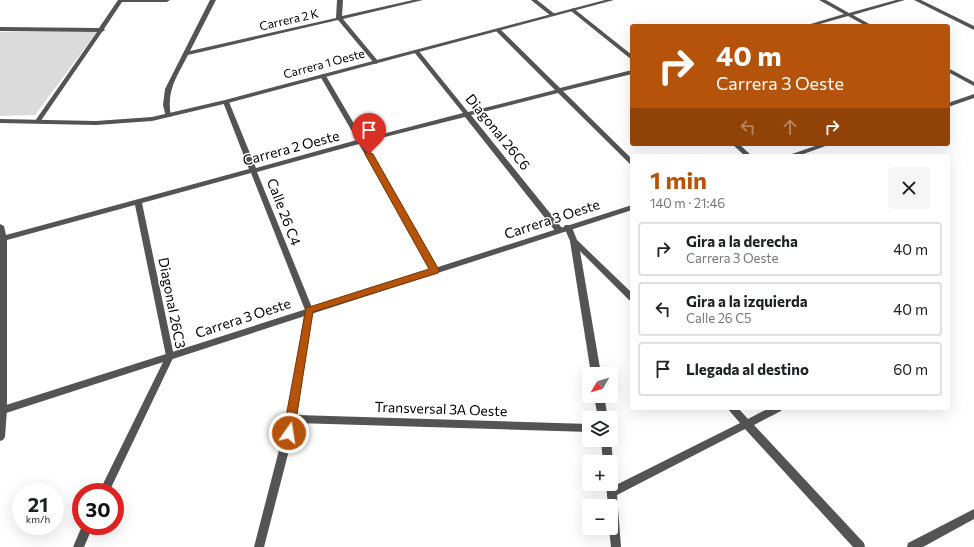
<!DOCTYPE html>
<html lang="es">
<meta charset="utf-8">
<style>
:root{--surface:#fff;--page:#f6f6f6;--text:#202124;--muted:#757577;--line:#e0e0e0;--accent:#b45309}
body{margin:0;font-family:Commissioner,sans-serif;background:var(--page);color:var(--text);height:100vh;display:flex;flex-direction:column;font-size:15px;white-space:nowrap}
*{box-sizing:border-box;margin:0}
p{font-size:13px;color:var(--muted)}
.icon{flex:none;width:22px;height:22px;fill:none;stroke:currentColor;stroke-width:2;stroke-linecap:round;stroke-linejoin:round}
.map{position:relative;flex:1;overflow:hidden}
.details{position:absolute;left:630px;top:154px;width:320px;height:256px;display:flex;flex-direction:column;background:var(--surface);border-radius:4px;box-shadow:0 4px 16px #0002}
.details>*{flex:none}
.banner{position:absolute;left:630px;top:24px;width:320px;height:122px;border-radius:4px;box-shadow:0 4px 16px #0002;background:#b45309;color:#fff;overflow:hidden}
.needle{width:26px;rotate:232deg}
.fabs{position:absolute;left:582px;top:367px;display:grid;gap:8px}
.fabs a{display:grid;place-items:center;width:36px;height:36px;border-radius:4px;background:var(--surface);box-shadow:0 4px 16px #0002;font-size:20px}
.speed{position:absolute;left:12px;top:483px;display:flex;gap:8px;font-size:20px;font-weight:700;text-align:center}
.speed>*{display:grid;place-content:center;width:52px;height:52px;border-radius:50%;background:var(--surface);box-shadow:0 4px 16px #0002;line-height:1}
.speed small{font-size:10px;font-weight:400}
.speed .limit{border:6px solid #d22;background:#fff;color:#111}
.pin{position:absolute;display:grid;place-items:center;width:34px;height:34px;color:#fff;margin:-41px -17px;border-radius:50% 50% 50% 0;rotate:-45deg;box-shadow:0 0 4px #0007}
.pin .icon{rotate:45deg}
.me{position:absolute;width:44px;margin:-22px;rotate:13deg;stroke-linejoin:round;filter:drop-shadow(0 0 3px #0008)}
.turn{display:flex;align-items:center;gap:14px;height:84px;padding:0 20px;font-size:18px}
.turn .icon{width:52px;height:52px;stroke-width:2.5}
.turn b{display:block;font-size:28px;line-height:34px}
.lanes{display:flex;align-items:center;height:38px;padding:0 20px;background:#0003;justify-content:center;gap:20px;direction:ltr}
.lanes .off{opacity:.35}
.round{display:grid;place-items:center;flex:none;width:42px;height:42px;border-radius:4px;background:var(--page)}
.overview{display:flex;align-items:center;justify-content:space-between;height:68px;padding:0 20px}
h1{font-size:24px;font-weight:700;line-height:30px;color:var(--accent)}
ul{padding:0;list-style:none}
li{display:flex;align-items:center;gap:12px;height:54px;margin:0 8px 6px;padding:0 12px;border:2px solid var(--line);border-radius:4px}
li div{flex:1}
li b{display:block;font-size:15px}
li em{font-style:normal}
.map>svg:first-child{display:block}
.green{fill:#dbdbdb}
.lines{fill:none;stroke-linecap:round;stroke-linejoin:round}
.minor{fill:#545454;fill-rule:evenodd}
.tertiary{fill:#545454;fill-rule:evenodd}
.route{fill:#b45309;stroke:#753606}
.labels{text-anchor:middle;stroke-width:3;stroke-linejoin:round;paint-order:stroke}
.far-street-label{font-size:12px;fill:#000;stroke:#fff}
.street-label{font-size:14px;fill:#000;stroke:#fff}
</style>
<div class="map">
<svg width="974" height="547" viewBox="0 0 974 547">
<rect width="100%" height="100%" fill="#fff"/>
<path class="green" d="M0 32H97L35 115 0 116Z"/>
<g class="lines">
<g class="minor">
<path d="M118 0H170L167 2H122L104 29 105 30 102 32 40 122H36L35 121 97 32 0 31V27L99 28Z"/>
<path d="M210 0H216L190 51 336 18 337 0H343L342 16 413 0H423L343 19 378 61 379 62 376 64 374 63 338 20 188 55C177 77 166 90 171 116L170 117H166L163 105 165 89Z"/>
<path d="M531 0H537L556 15 551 16Z"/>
<path d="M819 0H826L849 13 896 0H905L853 15 873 26H866L848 16 813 26H804L844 14Z"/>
<path d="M914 0H921L974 26V30Z"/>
<path d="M573 8 632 55V60L571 11 570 10Z"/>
<path d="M496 29H500L560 88 632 70V74L563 91 632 159V165L630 164 558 93 471 115 562 228 563 230 559 233 556 232 465 117 365 142 439 270 435 273 432 272 359 144 257 172 313 310 297 415 589 424V432L296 423 264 547H254L287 419 305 310 251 173 142 203 174 356 109 492H99L166 356 135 205 7 240V410L5 437 3 440 0 441V224L4 226 6 235 249 169 223 102 226 100 229 102 256 168 357 140 320 76 323 74 326 76 363 139 463 113 414 52V50H418L468 112 555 90 496 31Z"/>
<path d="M948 68 974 82V86L948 72Z"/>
<path d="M732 144H739L752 156H745Z"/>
<path d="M565 225H571L577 240 632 293V301L629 300 580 251 601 374H591L570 241 564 227Z"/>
<path d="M594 396H604L608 418H598Z"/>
<path d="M727 408H738L748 419 769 408H783L781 411 754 425 864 543 865 547H853L745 429 617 495 621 547H611L609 528H611V506H608L606 484H611V479L615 481 616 485 740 423Z"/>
<path d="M601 440H611L613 462 612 465 611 462H603Z"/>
<path d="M974 509V519L923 547H907L908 543Z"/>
<path d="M82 526H93L84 547H73Z"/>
</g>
<g class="tertiary">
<path d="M605 0H614L228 103 152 121 96 125 0 123V119L96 121 152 117 225 100Z"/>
<path d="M974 94V98L948 107V103Z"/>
<path d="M821 144H831L798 156H788L789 155Z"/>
<path d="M632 205V210L0 415V407Z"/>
</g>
</g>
<path class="route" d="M366 152 373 154 439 270 438 273 313 312 294 433 293 437H285L283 433 306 308 429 269 365 154Z"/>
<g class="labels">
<g class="far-street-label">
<text transform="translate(289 20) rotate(-13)" y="4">Carrera 2 K</text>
<text transform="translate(324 64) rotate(-15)" y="4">Carrera 1 Oeste</text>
</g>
<g class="street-label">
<text transform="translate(498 132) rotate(51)" y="5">Diagonal 26C6</text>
<text transform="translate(291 148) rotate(-15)" y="5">Carrera 2 Oeste</text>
<text transform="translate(284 212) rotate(69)" y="5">Calle 26 C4</text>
<text transform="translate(552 219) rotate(-18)" y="5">Carrera 3 Oeste</text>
<text transform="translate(172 303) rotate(79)" y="5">Diagonal 26C3</text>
<text transform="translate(243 318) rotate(-18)" y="5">Carrera 3 Oeste</text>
<text transform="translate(441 409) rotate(2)" y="5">Transversal 3A Oeste</text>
</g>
</g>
</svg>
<div class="fabs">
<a><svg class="needle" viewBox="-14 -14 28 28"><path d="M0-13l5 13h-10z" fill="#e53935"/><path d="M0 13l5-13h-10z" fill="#757577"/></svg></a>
<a><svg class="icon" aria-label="layers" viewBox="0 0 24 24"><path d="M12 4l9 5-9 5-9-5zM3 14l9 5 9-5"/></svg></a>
<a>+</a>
<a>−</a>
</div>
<div class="speed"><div>21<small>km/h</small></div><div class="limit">30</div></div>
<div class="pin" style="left:369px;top:154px;background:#d93025"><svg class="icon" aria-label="arrive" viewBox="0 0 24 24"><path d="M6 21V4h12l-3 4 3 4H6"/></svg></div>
<svg class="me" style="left:289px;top:433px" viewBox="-20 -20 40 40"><circle r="17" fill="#b45309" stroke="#fff" stroke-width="3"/><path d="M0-11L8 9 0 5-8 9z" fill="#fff"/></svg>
<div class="banner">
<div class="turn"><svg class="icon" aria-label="right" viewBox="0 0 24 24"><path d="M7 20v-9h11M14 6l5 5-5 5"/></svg><div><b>40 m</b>Carrera 3 Oeste</div></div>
<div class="lanes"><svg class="icon off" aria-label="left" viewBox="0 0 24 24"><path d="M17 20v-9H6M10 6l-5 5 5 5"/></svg><svg class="icon off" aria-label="ahead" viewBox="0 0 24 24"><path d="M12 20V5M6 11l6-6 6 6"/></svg><svg class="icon" aria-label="right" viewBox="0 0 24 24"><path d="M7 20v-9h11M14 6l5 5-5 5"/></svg></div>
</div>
<section class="details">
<div class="overview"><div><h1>1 min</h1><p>140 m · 21:46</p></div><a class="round"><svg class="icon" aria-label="close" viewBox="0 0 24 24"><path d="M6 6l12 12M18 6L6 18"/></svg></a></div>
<ul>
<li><svg class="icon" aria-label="right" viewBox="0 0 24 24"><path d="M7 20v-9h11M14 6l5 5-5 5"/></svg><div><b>Gira a la derecha</b><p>Carrera 3 Oeste</p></div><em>40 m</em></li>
<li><svg class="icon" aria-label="left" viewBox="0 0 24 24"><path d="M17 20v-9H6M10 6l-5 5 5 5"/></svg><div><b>Gira a la izquierda</b><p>Calle 26 C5</p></div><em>40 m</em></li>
<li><svg class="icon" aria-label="arrive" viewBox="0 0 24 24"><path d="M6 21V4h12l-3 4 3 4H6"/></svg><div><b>Llegada al destino</b></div><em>60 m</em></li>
</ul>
</section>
</div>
